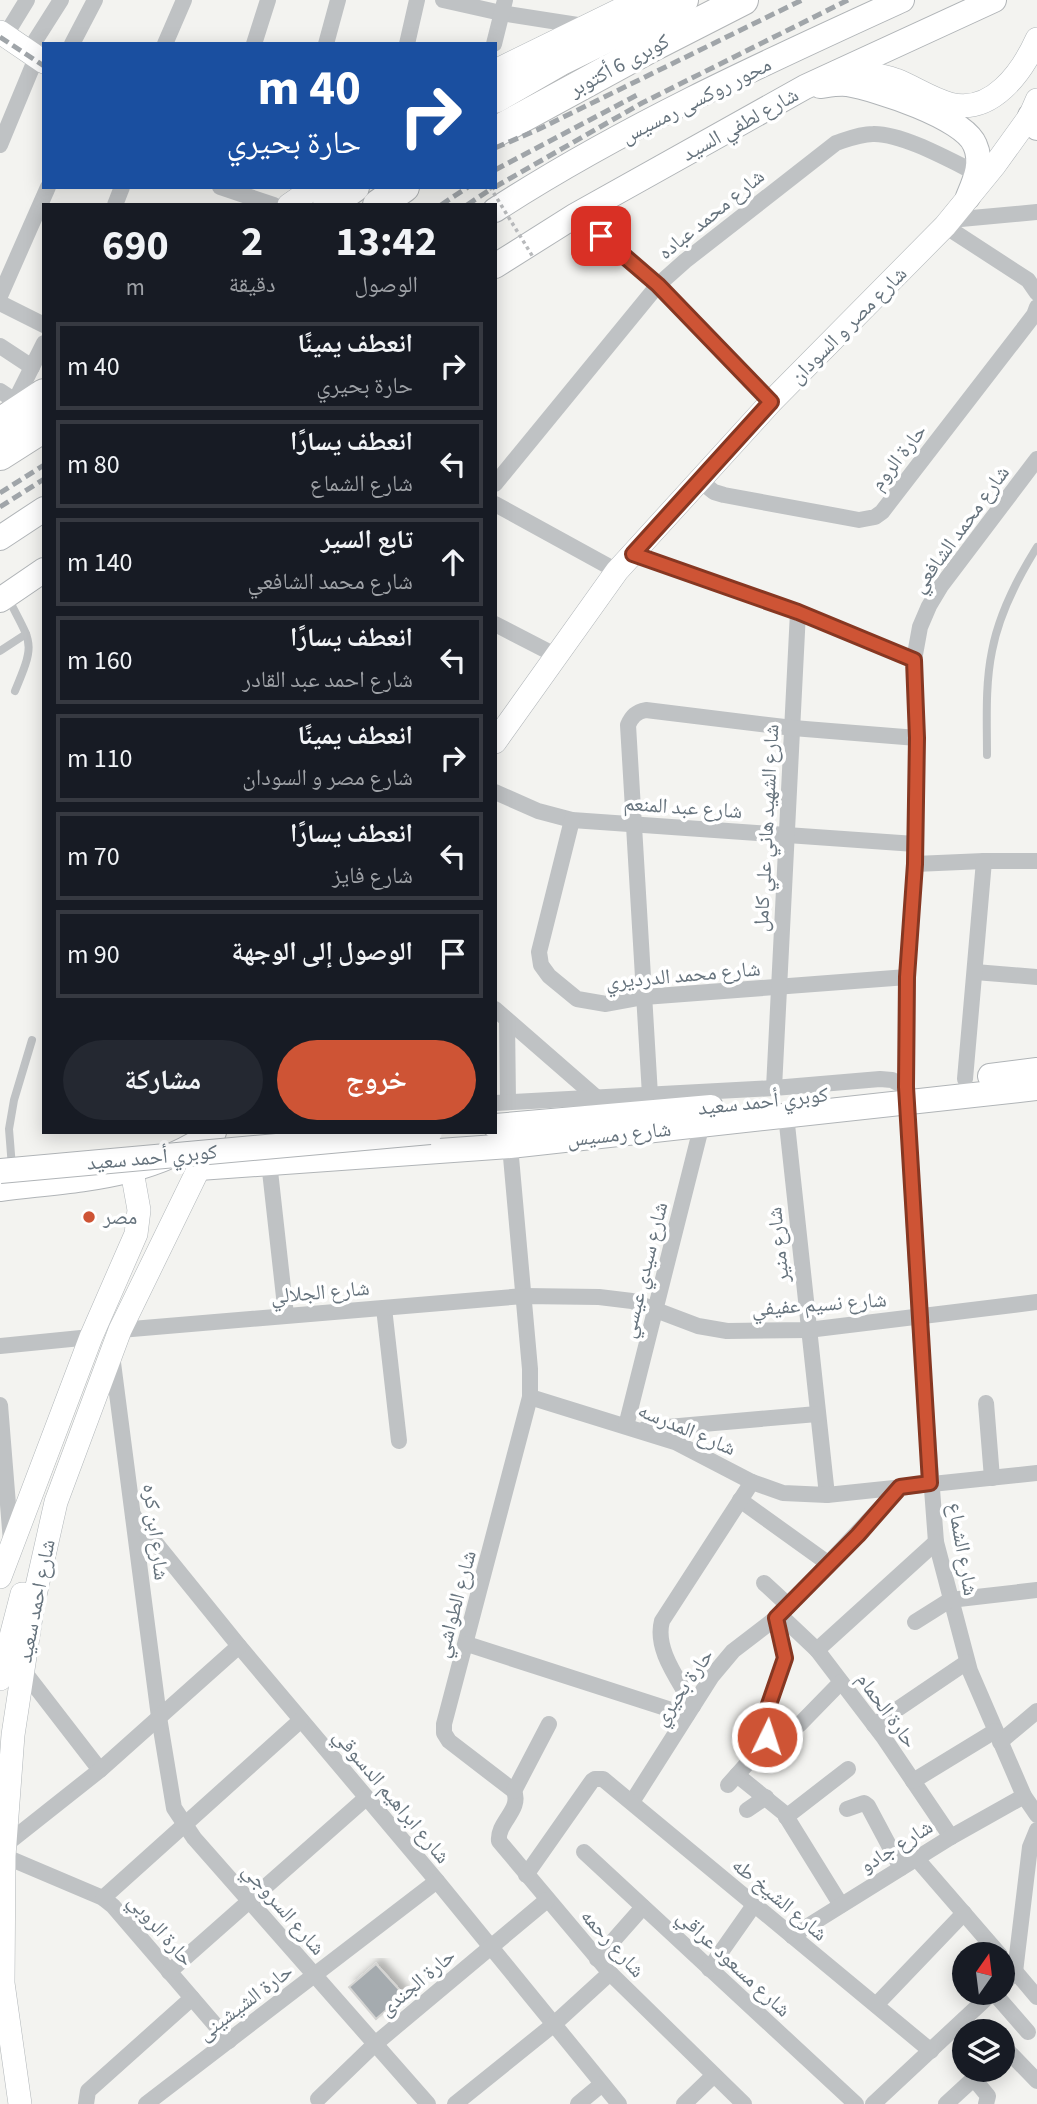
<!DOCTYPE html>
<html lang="ar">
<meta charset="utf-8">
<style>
:root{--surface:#171b24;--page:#242831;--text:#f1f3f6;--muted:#9ea1a6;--line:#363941;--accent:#ce5435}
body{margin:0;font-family:"Source Sans 3","Noto Naskh Arabic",sans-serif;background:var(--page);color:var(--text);direction:rtl;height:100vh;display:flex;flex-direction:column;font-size:26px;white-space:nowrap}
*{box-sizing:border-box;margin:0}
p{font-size:23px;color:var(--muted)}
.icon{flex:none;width:38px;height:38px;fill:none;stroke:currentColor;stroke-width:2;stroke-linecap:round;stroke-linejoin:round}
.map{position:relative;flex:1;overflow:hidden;direction:ltr}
.side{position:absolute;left:42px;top:203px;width:455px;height:931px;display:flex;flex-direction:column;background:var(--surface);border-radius:0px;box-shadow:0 4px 18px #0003;direction:rtl}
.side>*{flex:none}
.hud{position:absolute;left:42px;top:42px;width:455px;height:147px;border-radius:0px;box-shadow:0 4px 18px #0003;direction:rtl;background:#1a4fa0;color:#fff;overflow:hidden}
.needle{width:46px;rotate:14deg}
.buttons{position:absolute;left:952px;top:1942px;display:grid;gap:14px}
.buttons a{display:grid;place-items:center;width:63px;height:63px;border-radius:50%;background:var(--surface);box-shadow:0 4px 18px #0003;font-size:35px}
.pin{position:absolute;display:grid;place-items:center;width:60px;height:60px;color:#fff;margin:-30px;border-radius:14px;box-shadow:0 4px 10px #0006}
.me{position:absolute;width:77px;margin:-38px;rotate:4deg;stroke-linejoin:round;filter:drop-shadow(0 0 5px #0008)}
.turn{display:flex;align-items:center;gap:24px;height:147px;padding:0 21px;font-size:32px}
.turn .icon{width:91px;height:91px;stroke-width:2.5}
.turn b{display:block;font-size:49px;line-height:60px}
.eta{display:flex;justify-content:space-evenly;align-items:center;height:119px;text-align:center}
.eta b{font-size:42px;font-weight:700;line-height:49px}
.primary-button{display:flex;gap:14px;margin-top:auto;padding:14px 21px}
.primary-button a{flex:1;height:80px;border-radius:42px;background:var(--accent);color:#fff;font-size:28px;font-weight:700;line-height:80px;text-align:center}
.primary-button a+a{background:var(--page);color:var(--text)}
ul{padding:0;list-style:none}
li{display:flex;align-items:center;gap:21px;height:88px;margin:0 14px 10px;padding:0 7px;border:4px solid var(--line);border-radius:0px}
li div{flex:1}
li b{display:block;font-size:26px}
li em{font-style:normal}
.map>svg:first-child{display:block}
.building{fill:#a5abaf;stroke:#d4d4d2;stroke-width:2;filter:url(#shadow)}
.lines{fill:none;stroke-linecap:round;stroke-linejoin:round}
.secondary-casing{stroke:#b1b6b9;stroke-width:24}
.primary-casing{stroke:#b0b4b7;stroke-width:26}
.highway-casing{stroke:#b2b5b7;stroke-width:32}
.lane{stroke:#bfc2c4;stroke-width:8}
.street{stroke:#bfc2c4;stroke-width:16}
.secondary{stroke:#fff;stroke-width:23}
.primary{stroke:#fff;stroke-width:24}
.highway{stroke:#fff;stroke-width:30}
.rail{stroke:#a0a5a9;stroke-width:5;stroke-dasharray:10 5;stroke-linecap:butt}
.primary-bridge-casing{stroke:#b0b4b7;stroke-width:26;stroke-linecap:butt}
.path-bridge{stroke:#b8babc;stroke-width:3.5;stroke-dasharray:3.5 3.5;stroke-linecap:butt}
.primary-bridge{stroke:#fff;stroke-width:24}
.route-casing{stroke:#863722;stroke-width:18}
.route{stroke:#ce5435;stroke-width:12}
.poi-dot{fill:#ce5435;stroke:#fff;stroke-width:2.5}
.labels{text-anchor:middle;stroke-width:7;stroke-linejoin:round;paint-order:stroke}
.street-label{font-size:21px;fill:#66737d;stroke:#fff}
.poi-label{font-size:21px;fill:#66737d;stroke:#fff;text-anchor:start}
</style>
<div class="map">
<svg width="1037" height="2104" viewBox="0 0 1037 2104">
<defs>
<filter id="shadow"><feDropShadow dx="5.5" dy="-5.5" stdDeviation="3.5" flood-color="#0004"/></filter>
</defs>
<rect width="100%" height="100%" fill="#f3f3f0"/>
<path class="building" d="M376 1964 404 1995 376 2019 349 1987Z"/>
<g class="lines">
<g class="secondary-casing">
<g id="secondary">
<path d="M0 32 44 62"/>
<path d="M495 71 640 0"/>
<path d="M837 72C857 73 876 73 896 80 914 87 931 99 950 104 992 115 1022 72 1037 39"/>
<path d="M289 205 315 187"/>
<path d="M495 742 617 571 771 402 945 226 994 166 1030 116 1037 100"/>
<path d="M0 1577 91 1337 136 1234 139 1210 132 1171"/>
<path d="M0 1679 22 1594"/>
<path d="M20 2104 3 1983 4 1856 13 1735 33 1604 56 1502 120 1330 199 1168 210 1152"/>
</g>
</g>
<g class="primary-casing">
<g id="primary">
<path d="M820 86C828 85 838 83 847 84 876 89 964 117 975 145 983 163 975 180 968 197"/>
<path d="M1030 116 1037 128"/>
<path d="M495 210C623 127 764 63 902 0"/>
<path d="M495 266 576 215 805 87 994 0"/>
<path d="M0 538 44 509"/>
<path d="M0 600 44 570"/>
<path d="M990 1076 1037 1070"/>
<path d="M495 1126 711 1107"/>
<path d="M199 1168 510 1146 1037 1088"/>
<path d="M0 1189C80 1179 145 1179 214 1132"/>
</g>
</g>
<g class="highway-casing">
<g id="highway">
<path d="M495 98 561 60 683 0"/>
<path d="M495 132 651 47 743 0"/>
<path d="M328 205 354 187"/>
<path d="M378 205 404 187"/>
<path d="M0 423 44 394"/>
<path d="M0 455 44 427"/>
</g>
</g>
<g class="lane">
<path d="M8 598C32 645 36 641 15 691"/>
<path d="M0 651 26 634"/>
<path d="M987 755C987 721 985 685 992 651 999 614 1017 579 1037 547"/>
<path d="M12 1167 9 1129 14 1100 32 1040"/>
</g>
<g class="street">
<path d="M443 0 501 13 584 26"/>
<path d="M5 36 27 0"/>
<path d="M72 44 95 0"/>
<path d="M165 44 184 0"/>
<path d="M254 44 268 0"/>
<path d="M326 44 338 0"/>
<path d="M407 44 417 0"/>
<path d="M494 44 505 0"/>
<path d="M28 52 61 0"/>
<path d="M0 145 36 58"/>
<path d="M220 187 274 205"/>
<path d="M115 205 122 187"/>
<path d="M576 215 658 285 771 402"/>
<path d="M950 220 1037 212"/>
<path d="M945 226 1028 280 1037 293"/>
<path d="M0 296 48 187"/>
<path d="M0 303 44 325"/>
<path d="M0 346 32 367"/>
<path d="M0 391 15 401 44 343"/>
<path d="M1037 459 941 586 929 606 920 627 914 660 917 738 915 864 907 977 906 1087 919 1317 936 1542 970 1671 1024 1796 1037 1815"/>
<path d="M699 480 714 492 724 495 859 520 875 517 882 512 1034 315 1037 307"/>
<path d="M495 484 658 285 685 261 836 143C848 139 860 134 873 134 903 133 955 163 982 176"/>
<path d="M495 504 617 571"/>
<path d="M633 554 798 612 914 660"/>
<path d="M495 624 557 656"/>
<path d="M495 792 538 811 572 820 915 844"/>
<path d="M572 820 539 952 541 965 549 976 577 999 606 1004 644 997 907 977"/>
<path d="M915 864 984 861H1037"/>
<path d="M975 972 1037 977"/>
<path d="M495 1009 596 1097"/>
<path d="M507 1020 508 1102"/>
<path d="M965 1079 984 861"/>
<path d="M774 1088 798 612"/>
<path d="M650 1095 628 725C632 716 636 712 646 710L793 728 917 738"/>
<path d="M495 1103 774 1088 880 1079 892 1080 906 1087"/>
<path d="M786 1115 827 1495"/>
<path d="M510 1146 530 1369V1397L444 1724V1733L449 1741 514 1791"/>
<path d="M269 1162 286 1315"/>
<path d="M384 1308 399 1441"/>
<path d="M120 1330 524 1296 599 1297 632 1301 698 1326 727 1331 808 1330 1037 1302"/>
<path d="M0 1346 91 1337"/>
<path d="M112 1355 159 1717 174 1808 194 1838 428 2104"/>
<path d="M530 1397 675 1442 752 1482 783 1493 827 1495 1037 1473"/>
<path d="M986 1403 992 1478"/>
<path d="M0 1405 11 1542"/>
<path d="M626 1426 702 1124"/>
<path d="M645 1429 817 1414"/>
<path d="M740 1500 829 1564"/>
<path d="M133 1515 239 1646 437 1881 619 2104"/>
<path d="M764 1583 789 1606"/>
<path d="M780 1615 817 1650 884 1738 951 1837"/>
<path d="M915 1622 950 1600 1037 1590"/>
<path d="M467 1644 687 1715"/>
<path d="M817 1650 936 1542"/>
<path d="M22 1669 100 1770"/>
<path d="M693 1706C680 1681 654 1650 662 1621L752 1482"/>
<path d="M799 1725 841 1682"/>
<path d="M874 1725 967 1662"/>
<path d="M1000 1742 1037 1711"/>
<path d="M737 1775 784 1813 841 1905"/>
<path d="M913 1781 995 1731"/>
<path d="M728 1785 761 1748 767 1737 764 1726 766 1713 785 1658 776 1618"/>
<path d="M514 1791C522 1810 497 1822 499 1841L610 1973 744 2104"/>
<path d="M514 1791 549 1724"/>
<path d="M632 1802 712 1676 733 1651 780 1615 900 1487"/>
<path d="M847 1809 864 1803 868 1806 901 1868"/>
<path d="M747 1810 766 1797"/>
<path d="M786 1817 848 1769"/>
<path d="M4 1846 100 1770 239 1646"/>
<path d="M584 1852 856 2104"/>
<path d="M4 1856 103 1898 113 1906 229 2041"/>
<path d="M916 1858 1000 1955"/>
<path d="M526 1875 592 1781 595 1779H603L931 2051"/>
<path d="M103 1898 301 1720"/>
<path d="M792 1936 951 1837 1024 1796"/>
<path d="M597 1959 643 1907"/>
<path d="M1009 1964 1037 1997"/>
<path d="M709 1969 754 1905"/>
<path d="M169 1972 366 1798"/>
<path d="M1003 1984 1015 1972 1030 1847 1037 1830"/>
<path d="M994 1993 1028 2032"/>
<path d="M876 2005 964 1913"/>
<path d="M1006 2049 1037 2081"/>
<path d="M974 2079 988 2096 986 2104"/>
<path d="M318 2099 375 2044 547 1900"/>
<path d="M86 2104 88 2091 192 1998"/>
<path d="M146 2104 437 1881"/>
<path d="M455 2104 553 2025 610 1973"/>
<path d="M578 2104 602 2084"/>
<path d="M684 2104 714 2075"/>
<path d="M873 2104 992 1993"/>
<path d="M946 2104 983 2070"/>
</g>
<use href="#secondary" class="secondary"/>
<use href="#primary" class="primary"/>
<use href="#highway" class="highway"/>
<g class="rail">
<path d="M0 37 44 66"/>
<path d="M495 148 537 130 802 0"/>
<path d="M495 170 639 94"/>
<path d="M495 187 642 103 848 0"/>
<path d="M441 205 468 187"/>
<path d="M467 205 494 187"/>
<path d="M0 493 44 465"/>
<path d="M0 507 44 479"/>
</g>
<g class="primary-bridge-casing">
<path id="primary-bridge" d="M0 1171 430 1132"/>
</g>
<path class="path-bridge" d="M490 187 533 257"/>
<use href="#primary-bridge" class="primary-bridge"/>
</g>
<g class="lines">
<g class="route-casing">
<path id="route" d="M601 236 658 285 771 402 633 554 798 612 914 660 917 738 915 864 907 977 906 1087 930 1483 900 1487 858 1535 776 1618 785 1658 766 1713 764 1726 767 1737"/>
</g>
<use href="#route" class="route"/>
</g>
<circle class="poi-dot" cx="89" cy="1217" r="7"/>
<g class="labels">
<g class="street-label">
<text transform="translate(619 65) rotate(-28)" y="7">كوبرى 6 أكتوبر</text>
<text transform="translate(696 100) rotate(-27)" y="7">محور روكسى رمسيس</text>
<text transform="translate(740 124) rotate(-29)" y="7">شارع لطفي السيد</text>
<text transform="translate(711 214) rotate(-39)" y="7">شارع محمد عباده</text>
<text transform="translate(848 325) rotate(-45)" y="7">شارع مصر و السودان</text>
<text transform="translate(898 457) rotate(-52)" y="7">حارة الروم</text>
<text transform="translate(960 529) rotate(-54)" y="7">شارع محمد الشافعي</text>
<text transform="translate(683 807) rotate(4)" y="7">شارع عبد المنعم</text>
<text transform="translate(766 828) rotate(-87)" y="7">شارع الشهيد هاني علي كامل</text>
<text transform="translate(683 975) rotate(-5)" y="7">شارع محمد الدرديري</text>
<text transform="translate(763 1101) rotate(-6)" y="7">كوبري أحمد سعيد</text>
<text transform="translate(619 1134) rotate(-6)" y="7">شارع رمسيس</text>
<text transform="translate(152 1157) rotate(-5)" y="7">كوبري أحمد سعيد</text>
<text transform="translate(778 1245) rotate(-96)" y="7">شارع منير</text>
<text transform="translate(644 1270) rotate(-76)" y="7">شارع سيدي عيسي</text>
<text transform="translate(320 1292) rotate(-5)" y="7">شارع الجلالي</text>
<text transform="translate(819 1304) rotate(-4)" y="7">شارع نسيم عفيفي</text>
<text transform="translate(687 1429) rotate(23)" y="7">شارع المدرسه</text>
<text transform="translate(156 1532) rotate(83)" y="7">شارع ابن كره</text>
<text transform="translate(963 1549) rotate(80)" y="7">شارع الشماع</text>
<text transform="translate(36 1601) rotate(-79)" y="7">شارع احمد سعيد</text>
<text transform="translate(455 1604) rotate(-75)" y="7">شارع الطواشي</text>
<text transform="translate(683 1687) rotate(-55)" y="7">حارة بحيري</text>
<text transform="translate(887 1710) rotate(54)" y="7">حارة الحمام</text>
<text transform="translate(392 1796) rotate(50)" y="7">شارع ابراهيم الدسوقي</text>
<text transform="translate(896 1846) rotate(-32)" y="7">شارع جادو</text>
<text transform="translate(780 1899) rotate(40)" y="7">شارع الشيخ طه</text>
<text transform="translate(284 1909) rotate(49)" y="7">شارع السروجي</text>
<text transform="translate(161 1930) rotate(49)" y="7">حارة الروبي</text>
<text transform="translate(613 1943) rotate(48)" y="7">شارع رحمه</text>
<text transform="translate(734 1963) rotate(43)" y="7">شارع مسعود عراقي</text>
<text transform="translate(417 1982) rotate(-40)" y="7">حارة الجندى</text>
<text transform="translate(245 2002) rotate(-37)" y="7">حارة الشيشينى</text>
</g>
<g class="poi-label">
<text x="103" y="1224">مصر</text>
</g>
</g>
</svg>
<div class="buttons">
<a><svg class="needle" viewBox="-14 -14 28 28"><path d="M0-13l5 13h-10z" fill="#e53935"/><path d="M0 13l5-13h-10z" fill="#9ea1a6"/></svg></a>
<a><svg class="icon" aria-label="layers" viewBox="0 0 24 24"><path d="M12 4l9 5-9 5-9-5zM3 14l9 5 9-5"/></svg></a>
</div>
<div class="pin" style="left:601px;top:236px;background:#d93025"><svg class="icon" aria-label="arrive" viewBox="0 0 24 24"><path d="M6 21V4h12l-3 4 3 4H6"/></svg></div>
<svg class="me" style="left:767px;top:1737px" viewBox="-20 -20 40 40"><circle r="17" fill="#ce5435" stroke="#fff" stroke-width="3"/><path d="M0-11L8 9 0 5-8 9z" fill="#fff"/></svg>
<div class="hud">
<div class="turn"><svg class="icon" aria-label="right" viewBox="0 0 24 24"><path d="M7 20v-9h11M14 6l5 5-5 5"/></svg><div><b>40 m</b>حارة بحيري</div></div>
</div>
<section class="side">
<div class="eta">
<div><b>13:42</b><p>الوصول</p></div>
<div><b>2</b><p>دقيقة</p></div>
<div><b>690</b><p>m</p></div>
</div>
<ul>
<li><svg class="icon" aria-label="right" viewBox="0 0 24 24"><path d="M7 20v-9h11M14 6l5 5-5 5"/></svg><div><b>انعطف يمينًا</b><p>حارة بحيري</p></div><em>40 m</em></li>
<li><svg class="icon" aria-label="left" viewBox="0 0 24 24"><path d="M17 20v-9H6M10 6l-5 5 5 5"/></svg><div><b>انعطف يسارًا</b><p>شارع الشماع</p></div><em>80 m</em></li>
<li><svg class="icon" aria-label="ahead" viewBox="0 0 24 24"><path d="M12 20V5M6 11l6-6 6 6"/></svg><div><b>تابع السير</b><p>شارع محمد الشافعي</p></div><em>140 m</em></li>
<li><svg class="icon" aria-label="left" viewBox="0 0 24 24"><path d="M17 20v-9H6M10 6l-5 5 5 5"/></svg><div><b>انعطف يسارًا</b><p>شارع احمد عبد القادر</p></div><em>160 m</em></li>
<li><svg class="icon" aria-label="right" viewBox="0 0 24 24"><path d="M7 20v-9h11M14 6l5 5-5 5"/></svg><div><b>انعطف يمينًا</b><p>شارع مصر و السودان</p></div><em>110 m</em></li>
<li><svg class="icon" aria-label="left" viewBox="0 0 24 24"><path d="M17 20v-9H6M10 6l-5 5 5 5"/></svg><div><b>انعطف يسارًا</b><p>شارع فايز</p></div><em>70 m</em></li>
<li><svg class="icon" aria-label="arrive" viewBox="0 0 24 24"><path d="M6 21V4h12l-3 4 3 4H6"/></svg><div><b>الوصول إلى الوجهة</b></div><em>90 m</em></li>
</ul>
<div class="primary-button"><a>خروج</a><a>مشاركة</a></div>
</section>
</div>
